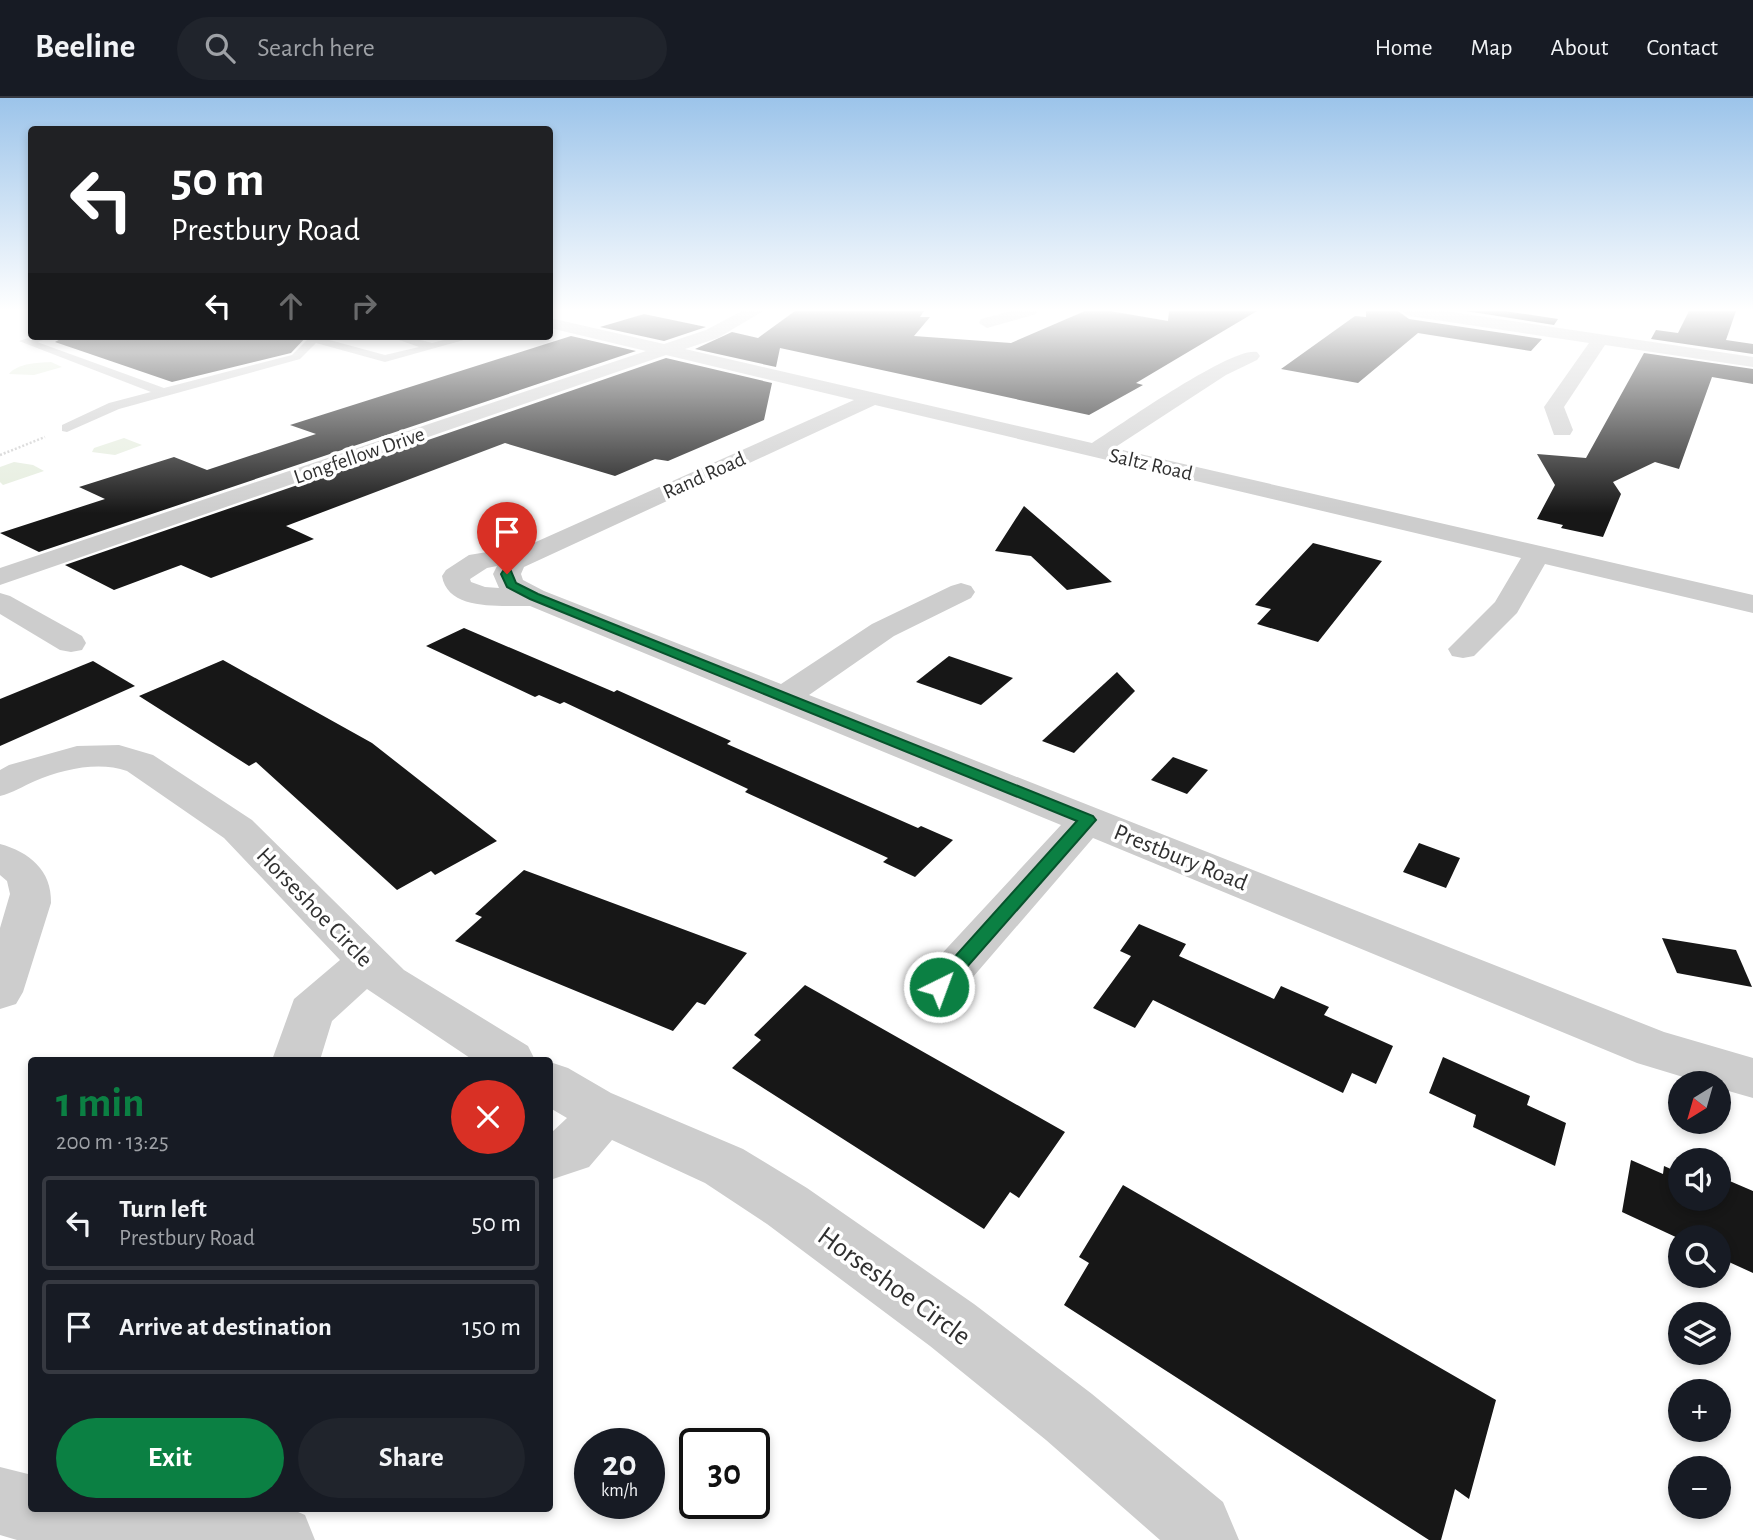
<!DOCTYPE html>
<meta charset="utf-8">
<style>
:root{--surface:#171b24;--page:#20242c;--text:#f1f3f6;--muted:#9ea1a6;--line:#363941;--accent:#0b8043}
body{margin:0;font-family:"Alegreya Sans",sans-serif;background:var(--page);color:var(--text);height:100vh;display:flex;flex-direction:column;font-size:26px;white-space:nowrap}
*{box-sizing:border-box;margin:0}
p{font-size:23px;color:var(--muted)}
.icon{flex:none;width:38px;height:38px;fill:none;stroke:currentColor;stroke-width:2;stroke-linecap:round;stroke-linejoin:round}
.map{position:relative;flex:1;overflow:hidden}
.side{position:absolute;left:28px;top:959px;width:525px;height:455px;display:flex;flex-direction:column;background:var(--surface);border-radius:7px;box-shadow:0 4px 10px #0003}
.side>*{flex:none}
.hud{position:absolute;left:28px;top:28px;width:525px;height:214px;border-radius:7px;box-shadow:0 4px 10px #0003;background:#202124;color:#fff;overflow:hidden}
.needle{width:46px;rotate:217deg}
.buttons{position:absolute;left:1668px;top:973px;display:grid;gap:14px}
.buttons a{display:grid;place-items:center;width:63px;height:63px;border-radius:50%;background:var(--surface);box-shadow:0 4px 10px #0003;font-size:35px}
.speed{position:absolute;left:574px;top:1330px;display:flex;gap:14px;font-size:35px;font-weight:700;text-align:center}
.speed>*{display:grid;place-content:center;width:91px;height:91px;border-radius:50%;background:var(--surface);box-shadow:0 4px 10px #0003;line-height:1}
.speed small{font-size:18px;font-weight:400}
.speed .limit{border:4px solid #111;border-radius:10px;background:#fff;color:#111}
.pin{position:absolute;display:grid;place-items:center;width:60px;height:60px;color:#fff;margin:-72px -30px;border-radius:50% 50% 50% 0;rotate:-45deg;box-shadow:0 0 7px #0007}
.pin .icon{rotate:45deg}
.me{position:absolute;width:77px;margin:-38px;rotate:42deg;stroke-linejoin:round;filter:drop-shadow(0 0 5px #0008)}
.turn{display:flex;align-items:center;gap:24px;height:147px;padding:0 28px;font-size:32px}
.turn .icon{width:91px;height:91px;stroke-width:2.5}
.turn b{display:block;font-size:49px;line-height:60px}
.lanes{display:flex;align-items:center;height:66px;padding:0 28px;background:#0003;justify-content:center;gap:35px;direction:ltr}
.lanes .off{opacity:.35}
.round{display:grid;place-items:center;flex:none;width:74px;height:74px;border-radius:37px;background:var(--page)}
.summary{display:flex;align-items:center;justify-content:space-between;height:119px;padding:0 28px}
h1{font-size:42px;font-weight:600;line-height:52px;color:var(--accent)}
.button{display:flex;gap:14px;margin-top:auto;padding:14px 28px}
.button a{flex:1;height:80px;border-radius:42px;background:var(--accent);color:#fff;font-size:28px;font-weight:600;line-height:80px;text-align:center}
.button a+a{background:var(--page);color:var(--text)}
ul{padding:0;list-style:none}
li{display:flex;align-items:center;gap:21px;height:94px;margin:0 14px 10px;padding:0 14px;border:4px solid var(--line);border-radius:7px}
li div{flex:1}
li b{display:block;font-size:26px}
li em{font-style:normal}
header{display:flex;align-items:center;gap:42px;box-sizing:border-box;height:98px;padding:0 35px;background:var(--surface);border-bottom:2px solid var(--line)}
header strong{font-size:33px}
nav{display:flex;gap:38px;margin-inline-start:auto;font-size:24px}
.search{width:490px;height:63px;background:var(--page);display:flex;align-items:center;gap:18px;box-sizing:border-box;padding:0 24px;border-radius:38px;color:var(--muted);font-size:26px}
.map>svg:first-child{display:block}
.green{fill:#e5edde}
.building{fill:#171717}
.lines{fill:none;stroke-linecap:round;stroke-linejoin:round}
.path{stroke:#cdcdcd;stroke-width:2.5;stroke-dasharray:2 2;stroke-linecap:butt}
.lane{fill:#cdcdcd;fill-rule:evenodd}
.street{fill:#cdcdcd;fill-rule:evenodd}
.route{fill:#0b8043;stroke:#07532c;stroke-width:2}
.labels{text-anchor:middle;stroke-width:7;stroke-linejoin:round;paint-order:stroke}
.far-street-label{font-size:21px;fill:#303030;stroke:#fff}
.street-label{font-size:24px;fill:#303030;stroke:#fff}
.near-street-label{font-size:28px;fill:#303030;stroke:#fff}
</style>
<header>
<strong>Beeline</strong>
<div class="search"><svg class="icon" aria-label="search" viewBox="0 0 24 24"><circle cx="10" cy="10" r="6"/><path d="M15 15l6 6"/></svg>Search here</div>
<nav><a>Home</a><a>Map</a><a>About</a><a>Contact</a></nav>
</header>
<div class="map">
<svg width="1753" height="1442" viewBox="0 0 1753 1442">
<rect width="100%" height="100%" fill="#fff"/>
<g class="green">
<path d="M51 264 62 269 34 277 9 276C18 265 37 265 51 264Z"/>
<path d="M124 340 142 347 115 357 92 354 94 350Z"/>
<path d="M14 364 33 367 44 373 3 387 0 384V369Z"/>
</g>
<g class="building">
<path d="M795 213H924L920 219H930L914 238 1011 245 1085 213H1110L1168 223 1169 213H1257L1136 285 1143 287 1089 317 780 250 776 269 695 251 732 234 758 240Z"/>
<path d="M1366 213H1398L1409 221 1542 241 1531 253 1418 235 1358 285 1281 271 1355 218 1366 219Z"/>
<path d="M1466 213H1505L1558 221 1554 227Z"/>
<path d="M1689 213H1736L1726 242 1753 246V256L1651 241 1656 232 1678 235Z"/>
<path d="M644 216 706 229 664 243 600 229Z"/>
<path d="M66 238H307L291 255 172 284 55 244Z"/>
<path d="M571 238 636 253 39 454 0 435 105 401 79 389 174 359 207 372 316 336 290 327Z"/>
<path d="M1644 255 1753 271V286L1712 279 1679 371 1655 364 1613 384 1621 396 1603 439 1561 430 1563 427 1537 421 1555 387 1537 356 1586 360Z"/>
<path d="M666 260 772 285 764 322 668 363 655 361 615 378 505 345 286 428 314 441 211 480 181 467 114 492 65 467Z"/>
<path d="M1024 408 1112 484 1067 492 1031 458 995 453Z"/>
<path d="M1313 445 1382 463 1318 544 1257 526 1271 511 1255 507Z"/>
<path d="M464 530 614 594 617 592 731 643 727 646 918 730 921 728 953 742 915 779 883 764 888 760 745 694 748 691 564 604 560 606 539 597 535 599 426 548Z"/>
<path d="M949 558 1013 580 981 607 916 584Z"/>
<path d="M223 562 372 645 497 743 435 777 431 773 397 792 256 664 249 668 139 598Z"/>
<path d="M93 563 135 588 0 648V601Z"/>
<path d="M1117 574 1135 593 1074 655 1042 643Z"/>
<path d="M1173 659 1208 672 1187 696 1151 682Z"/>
<path d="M1419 745 1460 760 1446 790 1403 774Z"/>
<path d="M524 772 747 855 705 907 697 904 673 933 455 843 482 819 475 816Z"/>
<path d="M1139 826 1186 846 1179 858 1274 901 1281 888 1329 909 1324 917 1393 948 1376 986 1352 975 1343 995 1153 902 1135 930 1093 910 1131 858 1120 853Z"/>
<path d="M1662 840 1736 852 1752 889 1677 875Z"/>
<path d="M805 887 1065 1034 1019 1100 1010 1094 984 1131 732 970 761 942 754 937Z"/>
<path d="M1443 959 1530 998 1527 1007 1566 1025 1555 1068 1473 1029 1476 1017 1429 995Z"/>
<path d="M1631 1062 1663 1076 1664 1068 1680 1075V1101H1718V1078L1753 1093V1175L1718 1159V1139L1680 1141 1622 1114Z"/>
<path d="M1123 1087 1496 1302 1469 1401 1455 1391 1441 1442H1429L1064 1207 1089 1165 1079 1159Z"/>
</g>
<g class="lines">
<path class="path" d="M0 357 45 339"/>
<path class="lane" d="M34 238H55L37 244 164 290 292 257 311 238H323L322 240 385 257 419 249 388 238H405L432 245 460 238H478L385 264 316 245 300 261 119 311 67 334 62 333V327L109 305 151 294 19 243Z"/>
<g class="street">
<path d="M742 213H763L718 240 685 251 1092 345C1119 328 1232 248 1257 254L1260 258 1257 262 1226 277 1114 350 1753 497V515L1545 466 1517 515 1474 558 1463 560 1452 558 1448 551 1495 504 1521 460 875 307 524 469 521 476 523 482 544 493 781 586 872 526 951 488 961 485 971 488 975 494 971 500 894 538 809 597 1664 934 1753 960V1000L1718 990V985H1703L1637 965 1093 740 954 901 938 906 922 901 915 889 922 877 1061 727 530 508C502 507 448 514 442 478L446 472 469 457 529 447 854 302 666 257 0 487V470L646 253 550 230V220L664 246 706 232ZM497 468 493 476 499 490 485 489 471 484 470 481 487 470Z"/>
<path d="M1011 213H1038L1036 216 987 230 979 225 981 221Z"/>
<path d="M1401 213H1445L1753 259V269L1605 247 1564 309 1573 332 1570 337H1554L1544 309 1589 245 1409 218Z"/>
<path d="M0 495 10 498 82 538 86 545 82 552 71 554 60 552 0 516Z"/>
<path d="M119 647 153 657 252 722 404 872 528 948 535 962H473L367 891 332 923 320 962H272L294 901 340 862 224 740 127 673C99 663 63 671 35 683 23 688 13 695 0 698V672L9 667 77 648Z"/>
<path d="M0 746C29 754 52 772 51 805L23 894 16 906 0 911V830L10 796 7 783 0 777Z"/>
<path d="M550 964 568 970 611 995 743 1051 807 1090 974 1206 1092 1296 1223 1404 1239 1442H1160L1046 1342 930 1248 767 1126 705 1085 612 1042 589 1069 550 1082V1036L567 1020 550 1010Z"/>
<path d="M0 1369 32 1377V1410H289L305 1417 315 1442H17L0 1437Z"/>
</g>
</g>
<linearGradient id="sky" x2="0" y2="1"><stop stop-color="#9cc4ea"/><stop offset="0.51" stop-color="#fff"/><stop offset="1" stop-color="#fff" stop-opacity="0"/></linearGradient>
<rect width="1753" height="415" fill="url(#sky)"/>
<path class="route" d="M503 473H511L516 485 538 496 1093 718 1096 722 945 894H932L929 889 932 884 1077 723 530 501 507 489 501 476Z"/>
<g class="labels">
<g class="far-street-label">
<text transform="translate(359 357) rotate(-19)" y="7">Longfellow Drive</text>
<text transform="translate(1151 366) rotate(13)" y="7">Saltz Road</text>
<text transform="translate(704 377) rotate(-24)" y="7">Rand Road</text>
</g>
<g class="street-label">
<text transform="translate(1181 759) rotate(22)" y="8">Prestbury Road</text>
<text transform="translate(315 809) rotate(46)" y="8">Horseshoe Circle</text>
</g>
<g class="near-street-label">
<text transform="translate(895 1187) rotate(36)" y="10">Horseshoe Circle</text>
</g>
</g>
</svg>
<div class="buttons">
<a><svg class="needle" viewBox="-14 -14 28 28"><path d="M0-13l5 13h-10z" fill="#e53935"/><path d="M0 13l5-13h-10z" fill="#9ea1a6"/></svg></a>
<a><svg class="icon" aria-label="sound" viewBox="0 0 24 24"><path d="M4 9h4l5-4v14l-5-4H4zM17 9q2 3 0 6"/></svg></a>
<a><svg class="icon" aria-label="search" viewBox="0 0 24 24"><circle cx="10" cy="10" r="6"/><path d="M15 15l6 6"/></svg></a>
<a><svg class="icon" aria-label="layers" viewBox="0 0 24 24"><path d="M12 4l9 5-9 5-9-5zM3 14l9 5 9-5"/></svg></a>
<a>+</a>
<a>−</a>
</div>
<div class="speed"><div>20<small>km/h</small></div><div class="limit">30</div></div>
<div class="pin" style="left:507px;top:476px;background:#d93025"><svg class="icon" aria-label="arrive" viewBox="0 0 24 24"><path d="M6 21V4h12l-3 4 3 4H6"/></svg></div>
<svg class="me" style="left:939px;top:889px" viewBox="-20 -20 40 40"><circle r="17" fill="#0b8043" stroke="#fff" stroke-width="3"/><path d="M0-11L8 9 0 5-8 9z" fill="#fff"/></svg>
<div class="hud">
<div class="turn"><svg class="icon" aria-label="left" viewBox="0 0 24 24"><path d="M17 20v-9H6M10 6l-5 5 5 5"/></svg><div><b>50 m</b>Prestbury Road</div></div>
<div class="lanes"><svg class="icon" aria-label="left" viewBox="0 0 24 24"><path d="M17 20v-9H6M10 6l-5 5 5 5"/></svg><svg class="icon off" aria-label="ahead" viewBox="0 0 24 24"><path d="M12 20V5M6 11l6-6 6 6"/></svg><svg class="icon off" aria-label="right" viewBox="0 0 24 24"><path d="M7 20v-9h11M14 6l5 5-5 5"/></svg></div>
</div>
<section class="side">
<div class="summary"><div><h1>1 min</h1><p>200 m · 13:25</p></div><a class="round" style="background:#d93025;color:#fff"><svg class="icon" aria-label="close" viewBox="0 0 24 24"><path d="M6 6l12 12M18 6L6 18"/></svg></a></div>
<ul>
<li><svg class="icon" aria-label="left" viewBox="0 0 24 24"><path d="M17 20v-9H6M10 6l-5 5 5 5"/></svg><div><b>Turn left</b><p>Prestbury Road</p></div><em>50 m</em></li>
<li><svg class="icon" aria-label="arrive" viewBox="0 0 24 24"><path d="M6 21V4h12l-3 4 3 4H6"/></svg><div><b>Arrive at destination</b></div><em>150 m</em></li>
</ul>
<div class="button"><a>Exit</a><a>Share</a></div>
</section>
</div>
